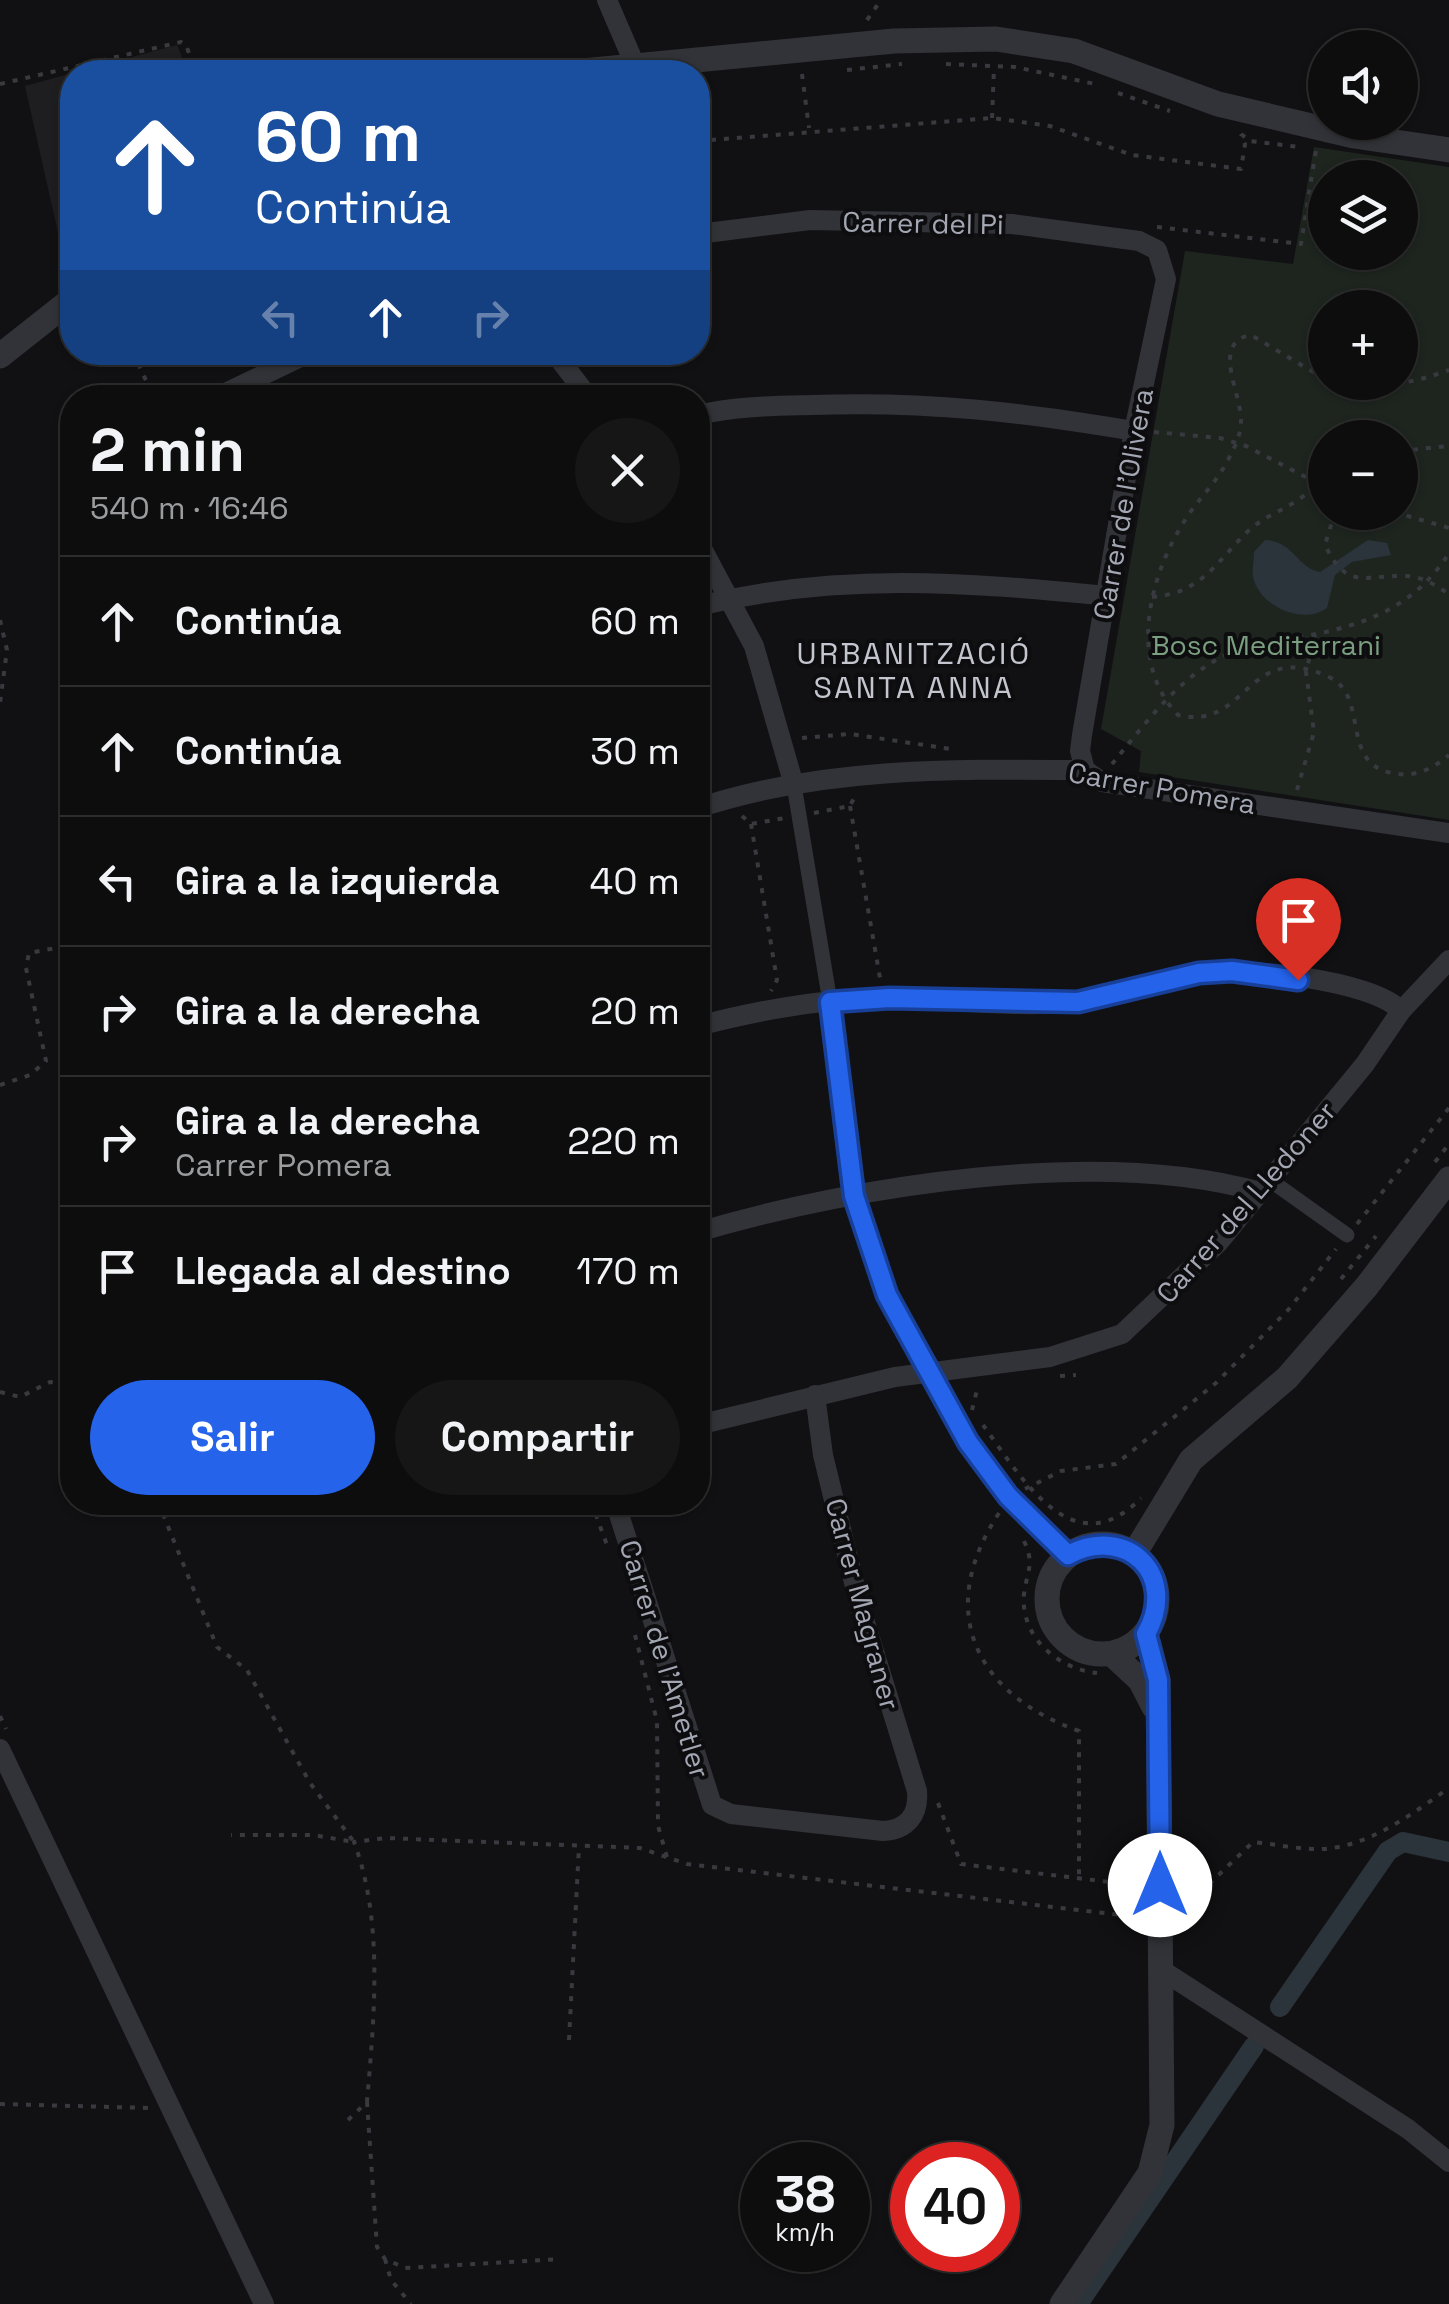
<!DOCTYPE html>
<html lang="es">
<meta charset="utf-8">
<style>
:root{--surface:#0d0d0e;--page:#161617;--text:#f1f3f6;--muted:#9a9c9e;--line:#2d2d2e;--accent:#2563eb}
body{margin:0;font-family:"Space Grotesk",sans-serif;background:var(--page);color:var(--text);height:100vh;display:flex;flex-direction:column;font-size:38px;white-space:nowrap}
*{box-sizing:border-box;margin:0}
p{font-size:32px;color:var(--muted)}
.icon{flex:none;width:55px;height:55px;fill:none;stroke:currentColor;stroke-width:2;stroke-linecap:round;stroke-linejoin:round}
.map{position:relative;flex:1;overflow:hidden}
.drawer{position:absolute;left:60px;top:385px;width:650px;height:1130px;display:flex;flex-direction:column;background:var(--surface);border-radius:40px;box-shadow:0 2px 8px #0004,0 0 0 2px var(--line)}
.drawer>*{flex:none}
.hud{position:absolute;left:60px;top:60px;width:650px;height:305px;border-radius:40px;box-shadow:0 2px 8px #0004,0 0 0 2px var(--line);background:#1a4fa0;color:#fff;overflow:hidden}
.controls{position:absolute;left:1308px;top:30px;display:grid;gap:20px}
.controls a{display:grid;place-items:center;width:110px;height:110px;border-radius:50%;background:var(--surface);box-shadow:0 2px 8px #0004,0 0 0 2px var(--line);font-size:50px}
.speed{position:absolute;left:740px;top:2142px;display:flex;gap:20px;font-size:50px;font-weight:700;text-align:center}
.speed>*{display:grid;place-content:center;width:130px;height:130px;border-radius:50%;background:var(--surface);box-shadow:0 2px 8px #0004,0 0 0 2px var(--line);line-height:1}
.speed small{font-size:25px;font-weight:400}
.speed .limit{border:15px solid #d22;background:#fff;color:#111}
.pin{position:absolute;display:grid;place-items:center;width:85px;height:85px;color:#fff;margin:-102px -42px;border-radius:50% 50% 50% 0;rotate:-45deg;box-shadow:0 0 10px #0007}
.pin .icon{rotate:45deg}
.me{position:absolute;width:110px;margin:-55px;rotate:0deg;stroke-linejoin:round;filter:drop-shadow(0 0 8px #0008)}
.turn{display:flex;align-items:center;gap:35px;height:210px;padding:0 30px;font-size:45px}
.turn .icon{width:130px;height:130px;stroke-width:2.5}
.turn b{display:block;font-size:70px;line-height:85px}
.lanes{display:flex;align-items:center;height:95px;padding:0 30px;background:#0003;justify-content:center;gap:50px;direction:ltr}
.lanes .off{opacity:.35}
.round{display:grid;place-items:center;flex:none;width:105px;height:105px;border-radius:52px;background:var(--page)}
.head{display:flex;align-items:center;justify-content:space-between;height:170px;padding:0 30px}
h1{font-size:60px;font-weight:700;line-height:75px}
.primary-button{display:flex;gap:20px;margin-top:auto;padding:20px 30px}
.primary-button a{flex:1;height:115px;border-radius:60px;background:var(--accent);color:#fff;font-size:40px;font-weight:700;line-height:115px;text-align:center}
.primary-button a+a{background:var(--page);color:var(--text)}
ul{padding:0;list-style:none}
li{display:flex;align-items:center;gap:30px;height:130px;padding:0 30px;border-top:2px solid var(--line)}
li div{flex:1}
li b{display:block;font-size:38px}
li em{font-style:normal}
.map>svg:first-child{display:block}
.built{fill:#1e1d20}
.green{fill:#1e251f;fill-rule:evenodd}
.water{fill:#2b333b}
.lines{fill:none;stroke-linecap:round;stroke-linejoin:round}
.canal{stroke:#2b333b;stroke-width:20}
.path{stroke:#383a3f;stroke-width:4;stroke-dasharray:5 8;stroke-linecap:butt}
.pedestrian{stroke:#323338;stroke-width:15}
.minor{stroke:#323338;stroke-width:20}
.tertiary{stroke:#323338;stroke-width:25}
.route-casing{stroke:#184099;stroke-width:25}
.route{stroke:#2563eb;stroke-width:18}
.labels{text-anchor:middle;stroke-width:8;stroke-linejoin:round;paint-order:stroke}
.street-label{font-size:28px;fill:#a3a7b3;stroke:#0d0c0e}
.park-label{font-size:28px;fill:#7a9e7f;stroke:#0d0c0e}
.neighbourhood-label{font-size:30px;letter-spacing:2.5px;fill:#c4c6cf;stroke:#0d0c0e}
</style>
<div class="map">
<svg width="1449" height="2304" viewBox="0 0 1449 2304">
<rect width="100%" height="100%" fill="#111113"/>
<g class="built">
<path d="M177 45 188 72H75Z"/>
<path d="M72 73V284L70 286 25 86Z"/>
</g>
<path class="green" d="M1314 147 1449 167V820L1139 772 1141 751 1101 729 1185 251 1293 264ZM1325 178H1400V252H1325ZM1325 308H1400V382H1325ZM1325 438H1400V512H1325Z"/>
<path class="water" d="M1265 540C1294 541 1297 568 1320 572L1368 540 1387 543 1391 555 1352 562 1335 575 1327 608C1303 626 1259 606 1253 577 1252 570 1254 559 1254 552Z"/>
<g class="lines">
<g class="canal">
<path d="M1280 2007 1388 1851 1403 1842 1449 1852"/>
<path d="M1078 2304 1254 2046"/>
</g>
<g class="path">
<path d="M867 20 881 0"/>
<path d="M946 64 1015 67 1095 84"/>
<path d="M847 70 902 64"/>
<path d="M802 74 809 128"/>
<path d="M0 84 181 42 186 45 196 72"/>
<path d="M1118 93 1170 111"/>
<path d="M992 118 994 68"/>
<path d="M1241 134 1250 141 1299 147"/>
<path d="M698 141 992 118 1050 126 1132 155 1241 169 1245 144 1241 134"/>
<path d="M1157 227 1301 244 1316 150"/>
<path d="M133 352 154 398"/>
<path d="M1325 379 1251 335C1210 342 1242 395 1241 421 1241 434 1235 447 1229 458 1218 480 1203 494 1189 514 1150 571 1126 661 1178 715 1248 732 1246 638 1329 677 1370 696 1339 763 1392 773 1414 778 1433 769 1449 755"/>
<path d="M1344 382C1381 389 1414 383 1449 370"/>
<path d="M177 398 198 388"/>
<path d="M1154 432 1220 438 1246 446 1325 487"/>
<path d="M1400 451 1449 446"/>
<path d="M1335 512 1325 545C1347 591 1364 575 1405 576 1422 576 1435 585 1449 594"/>
<path d="M1394 512 1449 528"/>
<path d="M1152 597C1201 593 1215 564 1246 533 1266 513 1295 508 1317 484"/>
<path d="M0 620 7 650 0 703"/>
<path d="M802 738 850 734 951 749"/>
<path d="M1112 764C1146 723 1178 677 1228 654 1248 644 1273 641 1295 638 1359 627 1413 610 1449 553"/>
<path d="M1297 790 1314 732 1306 672 1315 635"/>
<path d="M850 806 880 978"/>
<path d="M814 813 850 806 856 794"/>
<path d="M742 816 751 824 785 818"/>
<path d="M751 824 777 980 771 991"/>
<path d="M0 1085 30 1075 46 1061 26 968 29 953 72 945"/>
<path d="M1435 1162 1449 1144"/>
<path d="M1357 1224 1449 1108"/>
<path d="M1341 1279 1376 1236"/>
<path d="M1060 1376 1076 1375"/>
<path d="M0 1392 20 1397 50 1382 72 1383"/>
<path d="M972 1410 978 1386"/>
<path d="M983 1425C1021 1477 1073 1568 1141 1498"/>
<path d="M1025 1489 1061 1471 1116 1464 1216 1383 1289 1309 1336 1249"/>
<path d="M158 1502 217 1647 247 1670 310 1783 354 1842 313 1835H231"/>
<path d="M591 1502 607 1545"/>
<path d="M999 1513C935 1610 974 1694 1079 1731V1878"/>
<path d="M1024 1541C1035 1564 1027 1571 1024 1594 1020 1637 1058 1669 1097 1673"/>
<path d="M635 1635 657 1721 658 1826 667 1857"/>
<path d="M0 1716 6 1729"/>
<path d="M938 1803 961 1864 1126 1884 1137 1878"/>
<path d="M1181 1911 1253 1842C1275 1844 1301 1850 1323 1849 1370 1846 1412 1814 1449 1788"/>
<path d="M569 2040 579 1846"/>
<path d="M367 2102 377 2247 385 2259 405 2268 560 2259"/>
<path d="M0 2104 149 2108"/>
<path d="M348 2120 367 2102C374 2018 384 1922 354 1842L386 1838 640 1848 687 1864 1138 1917"/>
<path d="M385 2259 391 2280 411 2304"/>
</g>
<g class="pedestrian">
<path d="M794 785 830 1002"/>
<path d="M1270 1180 1347 1235"/>
</g>
<g class="minor">
<path d="M607 0 635 65"/>
<path d="M698 234 810 220 1012 224 1139 241 1157 250 1166 279 1134 431 1082 735 1080 751 1085 770"/>
<path d="M554 352 589 398"/>
<path d="M215 398 311 352"/>
<path d="M698 415C735 406 774 406 812 405 929 401 1020 412 1134 431"/>
<path d="M698 541 754 646 794 785"/>
<path d="M698 606C838 572 965 582 1107 596"/>
<path d="M698 808C821 767 956 769 1085 770L1102 782 1449 833"/>
<path d="M830 1002 854 1196 887 1295 968 1442 1007 1496 1068 1555"/>
<path d="M698 1026C760 1010 829 997 894 998 955 1000 1017 1008 1077 1002 1118 998 1157 982 1196 974 1238 965 1374 980 1401 1011"/>
<path d="M698 1232C856 1185 1100 1147 1260 1192"/>
<path d="M698 1425 895 1377 1050 1357 1122 1334 1219 1242 1365 1064 1401 1011 1449 960"/>
<path d="M615 1502 712 1805 731 1814 883 1831C907 1830 919 1815 917 1791L859 1603 823 1455 815 1395"/>
<path d="M0 1749 264 2304"/>
<path d="M1160 1969 1408 2129 1449 2162"/>
</g>
<g class="tertiary">
<path d="M572 72 894 41 996 39 1074 51 1218 104 1354 136 1449 150"/>
<path d="M0 356 72 299"/>
<circle cx="1102" cy="1599" r="55"/>
<path d="M1134 1554 1191 1460 1287 1378 1367 1286 1449 1179"/>
<path d="M1112 1654 1140 1680 1154 1707"/>
<path d="M1062 2304 1150 2173 1162 2125 1158 1680 1146 1634"/>
</g>
</g>
<g class="lines">
<g class="route-casing">
<path id="route" d="M1160 1885 1158 1680 1146 1634C1179 1575 1127 1524 1068 1555L1008 1496 968 1442 887 1295 854 1196 830 1002 890 998 1078 1002 1199 973 1232 971 1298 980"/>
</g>
<use href="#route" class="route"/>
</g>
<g class="labels">
<g class="street-label">
<text transform="translate(923 223) rotate(1)" y="10">Carrer del Pi</text>
<text transform="translate(1123 504) rotate(-80)" y="10">Carrer de l'Olivera</text>
<text transform="translate(1162 788) rotate(10)" y="10">Carrer Pomera</text>
<text transform="translate(1246 1202) rotate(-49)" y="10">Carrer del Lledoner</text>
<text transform="translate(863 1604) rotate(75)" y="10">Carrer Magraner</text>
<text transform="translate(665 1659) rotate(73)" y="10">Carrer de l'Ametler</text>
</g>
<g class="park-label">
<text x="1266" y="655">Bosc Mediterrani</text>
</g>
<g class="neighbourhood-label">
<text x="914" y="664">URBANITZACIÓ<tspan x="914" dy="34">SANTA ANNA</tspan></text>
</g>
</g>
</svg>
<div class="controls">
<a><svg class="icon" aria-label="sound" viewBox="0 0 24 24"><path d="M4 9h4l5-4v14l-5-4H4zM17 9q2 3 0 6"/></svg></a>
<a><svg class="icon" aria-label="layers" viewBox="0 0 24 24"><path d="M12 4l9 5-9 5-9-5zM3 14l9 5 9-5"/></svg></a>
<a>+</a>
<a>−</a>
</div>
<div class="speed"><div>38<small>km/h</small></div><div class="limit">40</div></div>
<div class="pin" style="left:1298px;top:980px;background:#d93025"><svg class="icon" aria-label="arrive" viewBox="0 0 24 24"><path d="M6 21V4h12l-3 4 3 4H6"/></svg></div>
<svg class="me" style="left:1160px;top:1885px" viewBox="-20 -20 40 40"><circle r="19" fill="#fff"/><path d="M0-13L10 11 0 6-10 11z" fill="#2563eb"/></svg>
<div class="hud">
<div class="turn"><svg class="icon" aria-label="ahead" viewBox="0 0 24 24"><path d="M12 20V5M6 11l6-6 6 6"/></svg><div><b>60 m</b>Continúa</div></div>
<div class="lanes"><svg class="icon off" aria-label="left" viewBox="0 0 24 24"><path d="M17 20v-9H6M10 6l-5 5 5 5"/></svg><svg class="icon" aria-label="ahead" viewBox="0 0 24 24"><path d="M12 20V5M6 11l6-6 6 6"/></svg><svg class="icon off" aria-label="right" viewBox="0 0 24 24"><path d="M7 20v-9h11M14 6l5 5-5 5"/></svg></div>
</div>
<section class="drawer">
<div class="head"><div><h1>2 min</h1><p>540 m · 16:46</p></div><a class="round"><svg class="icon" aria-label="close" viewBox="0 0 24 24"><path d="M6 6l12 12M18 6L6 18"/></svg></a></div>
<ul>
<li><svg class="icon" aria-label="ahead" viewBox="0 0 24 24"><path d="M12 20V5M6 11l6-6 6 6"/></svg><div><b>Continúa</b></div><em>60 m</em></li>
<li><svg class="icon" aria-label="ahead" viewBox="0 0 24 24"><path d="M12 20V5M6 11l6-6 6 6"/></svg><div><b>Continúa</b></div><em>30 m</em></li>
<li><svg class="icon" aria-label="left" viewBox="0 0 24 24"><path d="M17 20v-9H6M10 6l-5 5 5 5"/></svg><div><b>Gira a la izquierda</b></div><em>40 m</em></li>
<li><svg class="icon" aria-label="right" viewBox="0 0 24 24"><path d="M7 20v-9h11M14 6l5 5-5 5"/></svg><div><b>Gira a la derecha</b></div><em>20 m</em></li>
<li><svg class="icon" aria-label="right" viewBox="0 0 24 24"><path d="M7 20v-9h11M14 6l5 5-5 5"/></svg><div><b>Gira a la derecha</b><p>Carrer Pomera</p></div><em>220 m</em></li>
<li><svg class="icon" aria-label="arrive" viewBox="0 0 24 24"><path d="M6 21V4h12l-3 4 3 4H6"/></svg><div><b>Llegada al destino</b></div><em>170 m</em></li>
</ul>
<div class="primary-button"><a>Salir</a><a>Compartir</a></div>
</section>
</div>
